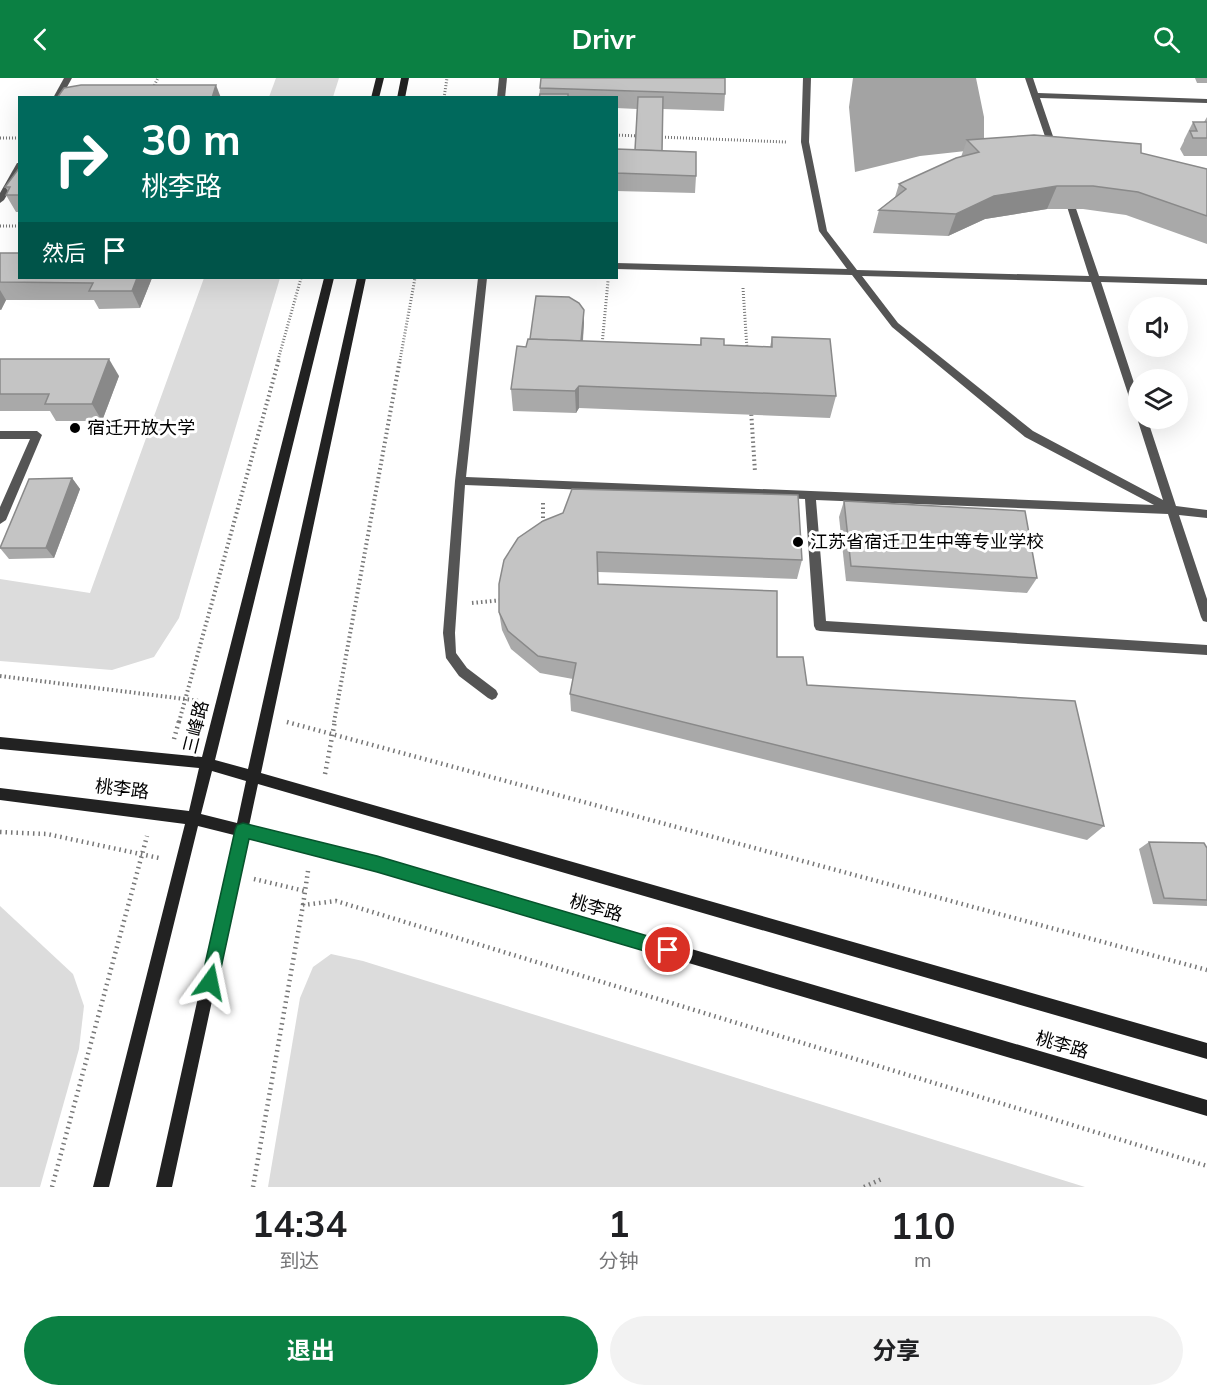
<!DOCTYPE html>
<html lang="zh">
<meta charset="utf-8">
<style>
:root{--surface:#fff;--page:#f2f2f2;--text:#202124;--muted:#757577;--accent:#0b8043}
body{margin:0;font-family:Mulish,"Noto Sans SC",sans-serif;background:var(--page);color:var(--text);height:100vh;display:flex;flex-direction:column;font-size:22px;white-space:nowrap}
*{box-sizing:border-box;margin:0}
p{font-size:20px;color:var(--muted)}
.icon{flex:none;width:33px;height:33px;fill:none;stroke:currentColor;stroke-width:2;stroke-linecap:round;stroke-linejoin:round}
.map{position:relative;height:1109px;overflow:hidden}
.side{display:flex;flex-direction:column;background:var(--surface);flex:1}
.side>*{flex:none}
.banner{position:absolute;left:18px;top:18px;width:600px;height:183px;border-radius:0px;box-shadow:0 6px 24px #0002;background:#00695c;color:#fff;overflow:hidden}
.buttons{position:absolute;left:1128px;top:219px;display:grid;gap:12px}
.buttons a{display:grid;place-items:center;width:60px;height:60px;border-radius:50%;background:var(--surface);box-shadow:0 6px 24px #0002;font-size:30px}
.pin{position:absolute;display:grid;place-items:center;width:51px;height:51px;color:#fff;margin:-26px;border:3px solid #fff;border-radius:50%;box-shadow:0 2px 6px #0007}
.me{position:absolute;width:66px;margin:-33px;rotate:12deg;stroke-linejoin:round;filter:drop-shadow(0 0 4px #0008)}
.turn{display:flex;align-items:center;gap:21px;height:126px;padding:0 24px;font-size:27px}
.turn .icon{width:78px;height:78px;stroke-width:2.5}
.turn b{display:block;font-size:42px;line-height:51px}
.then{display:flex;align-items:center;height:57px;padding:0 24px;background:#0003;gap:12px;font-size:22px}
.eta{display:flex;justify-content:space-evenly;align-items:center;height:102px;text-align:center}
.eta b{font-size:36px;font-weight:700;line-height:42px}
.primary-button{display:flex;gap:12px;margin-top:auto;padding:12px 24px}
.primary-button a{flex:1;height:69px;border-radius:36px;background:var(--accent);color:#fff;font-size:24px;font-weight:700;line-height:69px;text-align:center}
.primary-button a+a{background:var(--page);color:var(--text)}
header{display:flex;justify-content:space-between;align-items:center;height:78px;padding:0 24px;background:var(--accent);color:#fff;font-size:27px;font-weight:700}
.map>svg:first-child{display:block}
.green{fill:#dcdcdc}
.water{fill:#a3a3a3}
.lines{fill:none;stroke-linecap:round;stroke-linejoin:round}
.path-far2{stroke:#777;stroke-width:3;stroke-dasharray:1 2;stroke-linecap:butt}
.path-far1{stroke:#777;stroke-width:4;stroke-dasharray:1.5 3;stroke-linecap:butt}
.path{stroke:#777;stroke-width:4.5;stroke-dasharray:1.5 4;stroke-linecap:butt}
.service{fill:#555;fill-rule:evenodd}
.secondary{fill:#222;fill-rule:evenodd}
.wall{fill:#a9a9a9}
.shaded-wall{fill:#898989}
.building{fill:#c4c4c4;stroke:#898989;stroke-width:1.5}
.route{fill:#0b8043;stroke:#07532c;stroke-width:1.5}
.poi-dot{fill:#000;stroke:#fff;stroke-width:2}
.labels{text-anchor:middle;stroke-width:6;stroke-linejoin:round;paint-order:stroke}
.poi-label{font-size:18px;fill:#000;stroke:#fff;text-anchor:start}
.street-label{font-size:18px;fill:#000;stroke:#fff}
</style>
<header><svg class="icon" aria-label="back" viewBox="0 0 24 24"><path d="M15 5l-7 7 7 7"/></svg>Drivr<svg class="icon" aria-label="search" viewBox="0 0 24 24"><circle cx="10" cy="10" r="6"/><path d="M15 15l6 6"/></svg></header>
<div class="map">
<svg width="1207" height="1109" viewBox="0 0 1207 1109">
<rect width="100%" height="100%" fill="#fff"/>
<g class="green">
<path d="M276 0H339L333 19H269Z"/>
<path d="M204 200H280L179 540 154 579 112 592 0 583V501L90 515Z"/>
<path d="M0 828 73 896 84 928 79 971 40 1109H0Z"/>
<path d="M331 876 363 883 1085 1109H268L300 920 313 889Z"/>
</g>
<path class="water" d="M853 0H976L984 39V71L920 78 855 94 849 29Z"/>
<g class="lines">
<g class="path-far2">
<path d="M153 10 158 0"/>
<path d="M444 20 447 0"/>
<path d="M616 57 639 58"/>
<path d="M659 59 786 64"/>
<path d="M0 60H20"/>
<path d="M0 148H20"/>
<path d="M743 210 747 271"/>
<path d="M602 267 608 203"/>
<path d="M278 282 301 200"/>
<path d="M400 282 415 200"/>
</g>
<g class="path-far1">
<path d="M751 332 755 394"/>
<path d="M543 425V447"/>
<path d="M472 525 503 522"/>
<path d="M0 598 201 623"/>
<path d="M179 644 279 281"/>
<path d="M334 644 400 281"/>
</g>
<g class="path">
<path d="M287 644 1207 892"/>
<path d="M174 661 179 643"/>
<path d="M325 696 335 643"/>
<path d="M0 754 47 756 159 780"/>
<path d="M254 801 305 813"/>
<path d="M303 827 308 793"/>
<path d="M52 1109 147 758"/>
<path d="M253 1109 303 827 336 823 1207 1088"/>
<path d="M864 1109 884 1100"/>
</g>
<g class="service">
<path d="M64 0H72L61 20H53Z"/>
<path d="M499 0H507L505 20H497Z"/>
<path d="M803 0H811L809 64 827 153 857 192 1089 198 1063 116 1067 113 1071 116 1099 198 1207 201V207L1101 204 1138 317V335L1133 331 1091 204 862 198 898 245 1033 353 1163 422 1137 340 1138 337V340H1147L1176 428 1207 432V440L1179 437 1207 521V544L1203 543 1201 539 1168 436 816 422 826 543 1207 567V577L820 553 816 552 814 548 805 421 465 407 455 555 456 575 467 590 496 612 498 616 496 620 492 622 488 620 459 598 446 580 443 555 455 403 478 200H487L466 399 1154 427 1025 359 892 249 852 197 616 191V185L847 191 819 153 801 64Z"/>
<path d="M1025 0H1033L1038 15 1207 21V25L1040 20 1058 73 1054 75 1050 73Z"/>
<path d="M17 85H20V95L4 122 0 125V115Z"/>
<path d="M0 353H37L42 357 6 442 0 446V429L30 361H0Z"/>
</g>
<g class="secondary">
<path d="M376 0H384L379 20H371Z"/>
<path d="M401 0H409L405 20H397Z"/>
<path d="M324 200H334L215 682 248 691 357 200H366L261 695 1207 965V981L258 706 249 748 377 779 1207 1022V1038L377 793 247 760 172 1109H156L234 757 198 748 109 1109H93L185 746 0 722V710L189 733 199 690 0 671V659L202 679ZM212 693 246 703 237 745 201 736Z"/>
</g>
</g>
<g class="wall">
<path d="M1195 0H1207V5H1197Z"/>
<path d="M540 10 725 16 724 33 663 31 662 73 696 98 695 115 616 113V71L635 72 637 31 616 30V20H539Z"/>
<path d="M1207 39V78H1184L1180 71 1184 63V62L1193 44H1204Z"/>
<path d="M967 62 1141 75 1207 91V166L1126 137 1083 131H1047L985 141 948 158 873 155 879 132 895 119 899 106 961 79Z"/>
<path d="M20 89V134H16L6 117 8 113 5 109Z"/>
<path d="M0 175 20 200H152L140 230 99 231 94 222H6L1 232H0Z"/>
<path d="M584 244 583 263 700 267 701 260 724 267 770 269 772 259 836 318 830 340 579 330 576 335 513 333 511 311 530 261Z"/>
<path d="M0 281 119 298 102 343H56L50 333H0Z"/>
<path d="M72 400 80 411 54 480 9 481 0 470Z"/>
<path d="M844 423 1037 500 1027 515 846 503 839 439Z"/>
<path d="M543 443 802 482 797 501 598 494V506L777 579 807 607 1104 748 1087 762 571 633 570 616 573 601 540 595 511 571 502 552 499 534Z"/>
<path d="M1149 764 1207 770V828L1153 826 1139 771Z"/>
</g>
<g class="shaded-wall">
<path d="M216 7 221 20H212Z"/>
<path d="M1057 108 1047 131 985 141 948 158 956 136 994 118Z"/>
<path d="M137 200H152L140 230 132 213Z"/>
<path d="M0 212 6 222 1 232 0 231Z"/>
<path d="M584 232V244L581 284 580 273Z"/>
<path d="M109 281 119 298 102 343 92 326Z"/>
<path d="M579 308V330L576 335 575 313Z"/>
<path d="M72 400 80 411 54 480 46 470Z"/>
</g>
<g class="building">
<path d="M541 0H725V16L540 10Z"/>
<path d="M81 7H216L212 20H57L64 10Z"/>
<path d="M540 16H568V20H539Z"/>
<path d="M638 19H663L662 73 635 72Z"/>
<path d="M1193 44H1207V60H1193L1190 53H1197Z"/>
<path d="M1034 57 1141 66V75L1207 91V138L1138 114 1093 108H1057L994 118 956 136 879 132 906 111 899 106 956 80 979 74 967 62Z"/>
<path d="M616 71 696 74V98L616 95Z"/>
<path d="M20 89V117H6L10 109H5Z"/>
<path d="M0 175H20V200H137L132 213H89L93 205 0 204Z"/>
<path d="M536 218 569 219 579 225 584 232 581 263 530 261Z"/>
<path d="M772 259 830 261 836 318 579 308 575 313 511 311 517 268 526 269 528 261 701 267V260L724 261V267L772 269Z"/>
<path d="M0 281H109L92 326H45L49 316H0Z"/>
<path d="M72 400 46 470H0L29 401Z"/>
<path d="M572 411 798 417 802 482 597 474 598 506 777 513V579H803L807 607 1075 623 1104 748 570 616 576 585 538 578 508 553 499 534V506L504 482 518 460 543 443 563 435Z"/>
<path d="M844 423 1025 433 1037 500 851 488Z"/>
<path d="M1149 764 1204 765 1207 770V822L1164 820Z"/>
</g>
<path class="route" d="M243 745 377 778 668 864 674 866 677 872 674 878 668 880 377 794 249 761 218 904 216 910 210 913 204 910 201 904 235 752 237 747Z"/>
<g class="poi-dot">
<circle cx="75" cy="350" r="6"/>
<circle cx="798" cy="464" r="6"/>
</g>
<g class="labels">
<g class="poi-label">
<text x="87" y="356">宿迁开放大学</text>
<text x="810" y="470">江苏省宿迁卫生中等专业学校</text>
</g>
<g class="street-label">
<text transform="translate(196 649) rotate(-76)" y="6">三峰路</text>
<text transform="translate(122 711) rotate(7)" y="6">桃李路</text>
<text transform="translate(596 830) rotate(16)" y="6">桃李路</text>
<text transform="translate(1062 967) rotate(16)" y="6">桃李路</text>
</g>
</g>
</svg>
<div class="buttons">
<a><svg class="icon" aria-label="sound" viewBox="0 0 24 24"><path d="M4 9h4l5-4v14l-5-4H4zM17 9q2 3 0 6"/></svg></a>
<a><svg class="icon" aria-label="layers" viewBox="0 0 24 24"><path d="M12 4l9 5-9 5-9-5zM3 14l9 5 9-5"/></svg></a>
</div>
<div class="pin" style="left:668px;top:872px;background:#d93025"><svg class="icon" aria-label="arrive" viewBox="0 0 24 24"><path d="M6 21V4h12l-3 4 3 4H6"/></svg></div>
<svg class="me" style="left:210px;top:904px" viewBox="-20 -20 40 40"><path d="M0-17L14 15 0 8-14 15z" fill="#0b8043" stroke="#fff" stroke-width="4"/></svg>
<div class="banner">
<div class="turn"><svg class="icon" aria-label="right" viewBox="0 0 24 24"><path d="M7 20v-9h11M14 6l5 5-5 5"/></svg><div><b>30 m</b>桃李路</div></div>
<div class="then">然后<svg class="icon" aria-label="arrive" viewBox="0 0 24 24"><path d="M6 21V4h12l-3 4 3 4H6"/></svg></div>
</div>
</div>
<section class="side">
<div class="eta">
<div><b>14:34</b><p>到达</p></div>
<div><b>1</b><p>分钟</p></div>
<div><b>110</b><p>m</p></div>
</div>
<div class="primary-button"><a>退出</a><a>分享</a></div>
</section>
